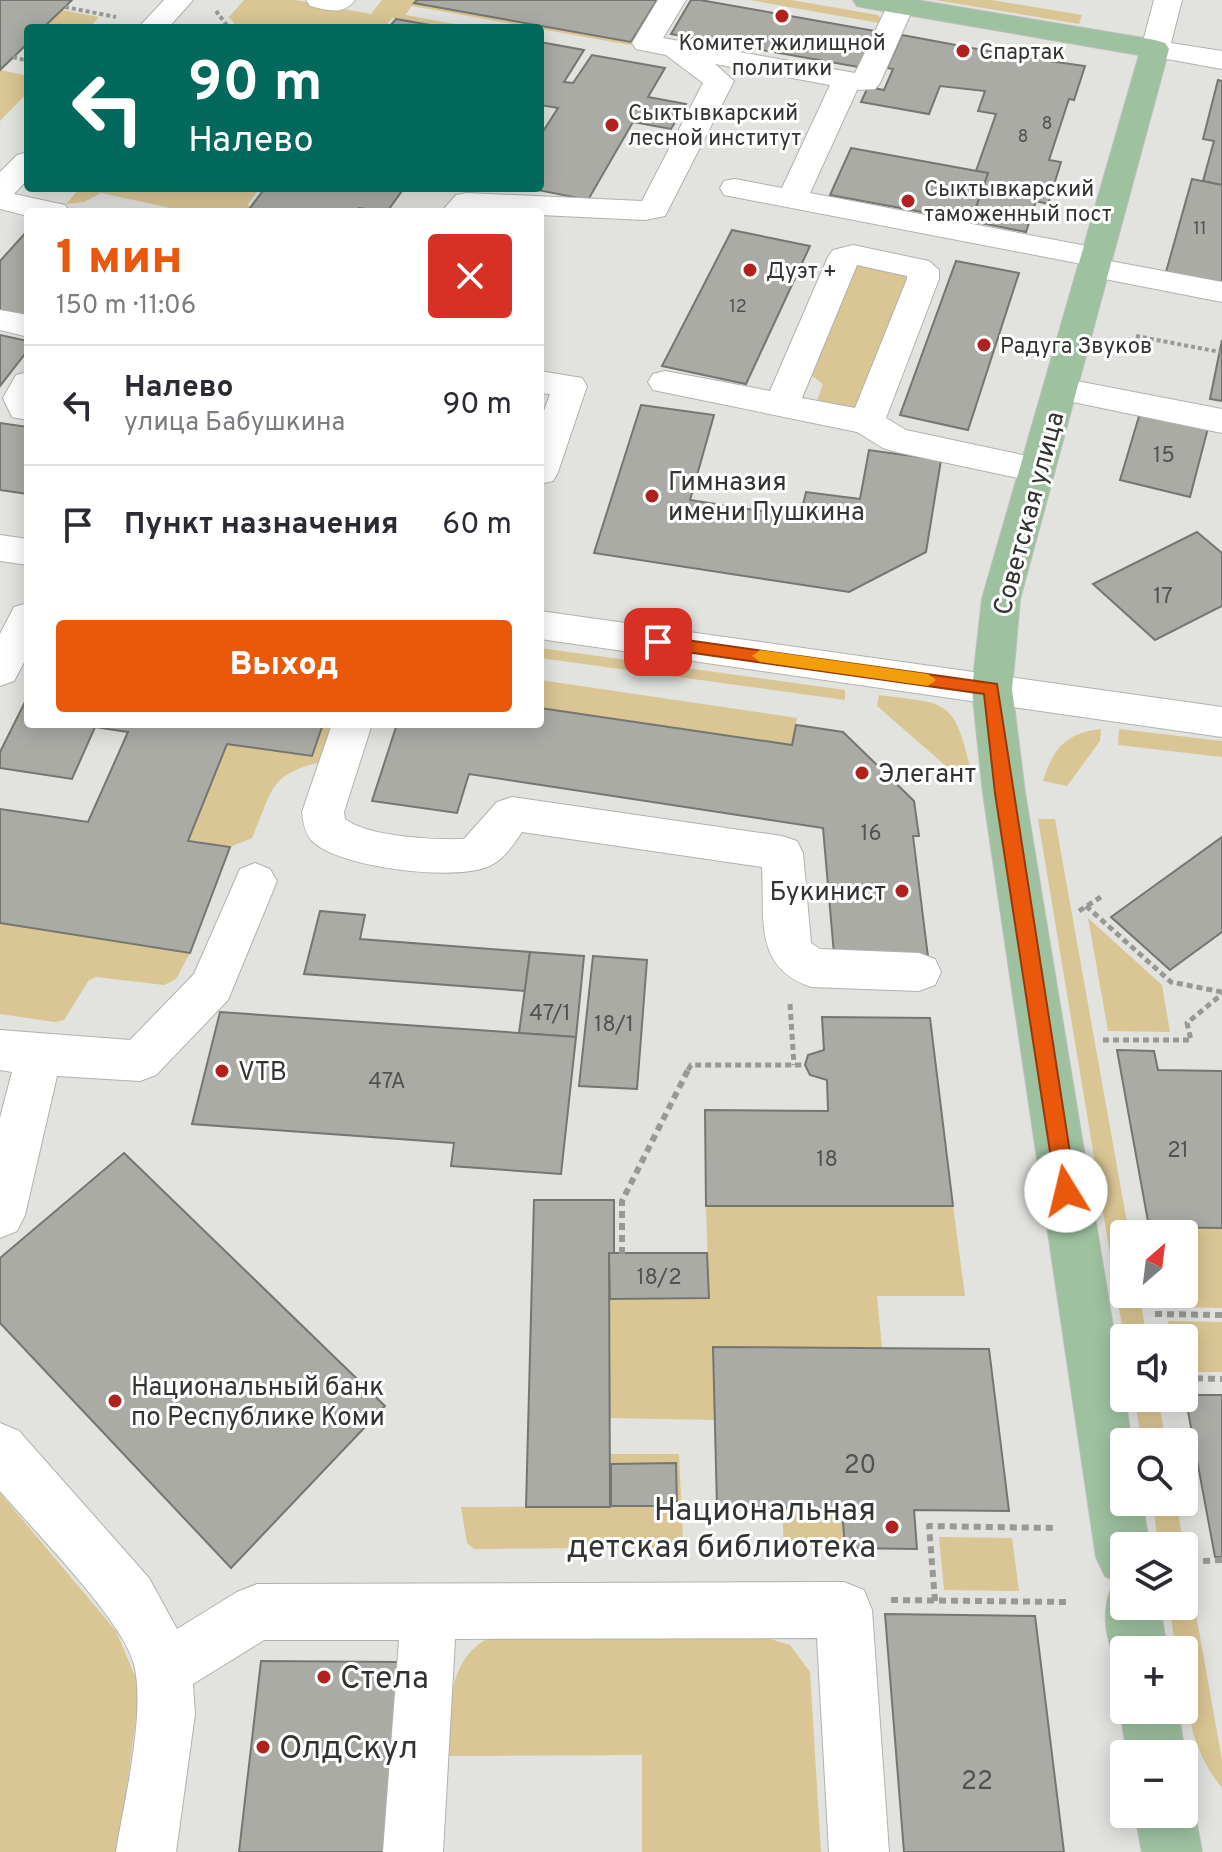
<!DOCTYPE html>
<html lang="ru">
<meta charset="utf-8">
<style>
:root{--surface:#fff;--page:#f2f2f3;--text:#2b2b33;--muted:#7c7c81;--line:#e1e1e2;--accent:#ea580c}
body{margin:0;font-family:Overpass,sans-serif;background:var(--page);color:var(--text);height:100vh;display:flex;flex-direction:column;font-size:30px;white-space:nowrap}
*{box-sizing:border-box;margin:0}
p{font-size:26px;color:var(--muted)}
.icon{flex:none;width:44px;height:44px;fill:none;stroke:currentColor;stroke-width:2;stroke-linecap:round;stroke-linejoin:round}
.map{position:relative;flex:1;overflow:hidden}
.drawer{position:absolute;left:24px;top:208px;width:520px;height:520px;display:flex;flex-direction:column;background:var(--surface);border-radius:8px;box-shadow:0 4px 20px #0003}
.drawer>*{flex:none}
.hud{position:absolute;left:24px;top:24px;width:520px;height:168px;border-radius:8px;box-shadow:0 4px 20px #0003;background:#00695c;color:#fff;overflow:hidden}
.needle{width:52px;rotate:28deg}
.tools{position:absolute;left:1110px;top:1220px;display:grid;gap:16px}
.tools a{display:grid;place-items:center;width:88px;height:88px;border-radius:8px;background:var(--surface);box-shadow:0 4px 20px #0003;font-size:40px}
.pin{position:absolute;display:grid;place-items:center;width:68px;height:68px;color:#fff;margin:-34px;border-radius:16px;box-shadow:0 4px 12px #0006}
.me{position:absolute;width:88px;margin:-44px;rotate:351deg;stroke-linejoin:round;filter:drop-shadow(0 0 6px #0008)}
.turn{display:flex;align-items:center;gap:28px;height:168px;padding:0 32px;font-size:36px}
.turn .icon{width:104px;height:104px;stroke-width:2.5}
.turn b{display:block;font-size:56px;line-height:68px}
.round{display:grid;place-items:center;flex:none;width:84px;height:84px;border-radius:8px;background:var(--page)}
.head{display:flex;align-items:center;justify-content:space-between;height:136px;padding:0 32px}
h1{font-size:48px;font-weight:800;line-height:60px;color:var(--accent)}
.cta{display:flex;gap:16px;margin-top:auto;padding:16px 32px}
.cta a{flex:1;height:92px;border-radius:8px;background:var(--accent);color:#fff;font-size:32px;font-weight:800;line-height:92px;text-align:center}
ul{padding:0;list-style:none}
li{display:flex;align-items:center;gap:24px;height:120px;padding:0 32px;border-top:2px solid var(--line)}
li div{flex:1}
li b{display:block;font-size:30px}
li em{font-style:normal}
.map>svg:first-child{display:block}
.green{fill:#dac594}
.building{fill:#ababa6;stroke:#757571;stroke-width:2}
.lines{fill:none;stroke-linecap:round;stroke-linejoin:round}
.minor-casing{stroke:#b0b2ae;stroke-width:2}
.major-casing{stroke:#bebebd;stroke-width:2}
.path-far2{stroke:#989996;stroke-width:4;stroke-dasharray:4 3;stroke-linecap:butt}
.path-far1{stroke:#989996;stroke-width:5;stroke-dasharray:6 4;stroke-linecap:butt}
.path{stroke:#989996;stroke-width:6;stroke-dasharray:7 5;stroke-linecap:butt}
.minor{fill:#fff;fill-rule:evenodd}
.major{fill:#9ec1a0;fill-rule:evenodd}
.route{fill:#ea580c;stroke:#983908;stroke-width:2}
.slow{fill:#f59e0b}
.poi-dot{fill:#b1211d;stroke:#fff;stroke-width:3}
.labels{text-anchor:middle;stroke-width:6;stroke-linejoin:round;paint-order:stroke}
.far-number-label{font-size:18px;fill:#51524f}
.far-poi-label{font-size:22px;fill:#333432;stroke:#fff;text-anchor:start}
.number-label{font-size:22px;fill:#51524f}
.poi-label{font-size:26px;fill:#333432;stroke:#fff;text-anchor:start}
.street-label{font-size:26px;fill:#333432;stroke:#fff}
.near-number-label{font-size:26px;fill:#51524f}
.near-poi-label{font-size:32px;fill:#333432;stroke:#fff;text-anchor:start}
</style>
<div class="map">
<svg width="1222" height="1852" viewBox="0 0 1222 1852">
<rect width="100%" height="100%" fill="#e2e3df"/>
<g class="green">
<path d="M244 0H295L371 14 382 0H417L415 3 630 42 639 29 646 31 636 45H630L412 6 405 15 476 28H447L392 18 384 28H238L229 17Z"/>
<path d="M750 0H791L878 15 881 19 879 23Z"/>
<path d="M935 0H991L1082 15 1079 24Z"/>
<path d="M62 10 99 17 89 28H43Z"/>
<path d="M0 70 28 76V92L0 121Z"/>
<path d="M80 188H260L247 205 251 207 247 212H189L101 193 84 202 66 204Z"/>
<path d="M847 262 915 272 863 409 816 404 823 384 812 376 805 365Z"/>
<path d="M540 648 845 690V700L540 658Z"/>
<path d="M540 680 797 718 792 745 540 708Z"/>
<path d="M879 695C945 704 954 697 970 767L946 766 877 706Z"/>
<path d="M323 724H342L325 761C268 774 274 788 252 838L230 847 188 841 227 744 311 756Z"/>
<path d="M1101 729 1100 741 1067 786 1043 781C1053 748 1066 733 1101 729Z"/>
<path d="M1119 729 1222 741V757L1118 745Z"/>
<path d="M1038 819H1055L1129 1234H1124V1294H1139L1147 1338H1124Z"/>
<path d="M1088 918 1162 985 1170 1032 1108 1031Z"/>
<path d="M0 923 190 953 176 979 164 985 96 977 89 980 64 1020 55 1022 0 1014Z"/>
<path d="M706 1206H953L965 1296H877L882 1348 715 1420 610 1418V1299L709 1298Z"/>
<path d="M1149 1227 1222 1228V1308L1164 1307 1162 1294H1184V1234H1150Z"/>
<path d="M1168 1321 1222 1322V1372H1184V1338H1172Z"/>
<path d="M1134 1398H1158L1166 1442H1142Z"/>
<path d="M610 1454H679L683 1541 680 1547 474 1549 467 1543 461 1507 676 1506 675 1463 611 1464Z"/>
<path d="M0 1493 116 1631 140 1688 118 1852H0Z"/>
<path d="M1152 1502H1176L1222 1760V1788C1189 1747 1184 1701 1184 1650H1176L1169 1606H1184V1546H1159Z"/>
<path d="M782 1508 842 1509 845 1548 784 1547Z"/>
<path d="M939 1537 1012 1538 1019 1591 944 1590Z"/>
<path d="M489 1638H767L790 1645 810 1672 821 1852H642V1755L447 1756C448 1715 447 1658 489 1638Z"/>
</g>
<g class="building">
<path d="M0 0H72L43 28H28V43L0 70Z"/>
<path d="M417 0H657L631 42 414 3Z"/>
<path d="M691 0H700L875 31 858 67 671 34Z"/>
<path d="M396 19 447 28H388Z"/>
<path d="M902 35 1015 56 1085 66 1074 100 1069 99 1049 160 1061 162 1048 204 1036 201 1026 232 971 221 988 173 976 171 996 114 978 111 985 91 940 86 929 114 861 102 868 87 884 90 893 69 887 68Z"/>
<path d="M540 42 584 50 564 82 573 83 592 55 665 68 648 97 686 104 671 129 633 122 588 200 528 188H540V136L558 108 540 105Z"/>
<path d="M1218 80 1222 81V185L1203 181 1214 141 1203 139Z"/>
<path d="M851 148 988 173 971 221 830 195Z"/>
<path d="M1192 179 1222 185V283L1166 272Z"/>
<path d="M265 188H404L387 212 359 208 356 212H247Z"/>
<path d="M28 230V320L0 314V261Z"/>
<path d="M732 230 810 246 746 384 662 366Z"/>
<path d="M956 261 1019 273 968 430 900 415Z"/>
<path d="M0 335 28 341V350L0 386Z"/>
<path d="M1222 340V401L1210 399Z"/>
<path d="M641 405 714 415 690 500 800 517 806 492 860 499 869 450 941 460 926 552 849 592 594 553Z"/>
<path d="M1140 413 1208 428 1190 497 1120 480Z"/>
<path d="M0 423 28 427V494L0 490Z"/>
<path d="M1197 532 1222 553V606L1155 640 1093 584Z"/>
<path d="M28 696V724H323L312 756 227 744 188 841 230 847 190 953 0 923V809L88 822 128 732 95 727 72 779 0 768V752Z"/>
<path d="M540 708 792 745 796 725 843 732 914 801 919 836H913L928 957 834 954 823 828 469 774 457 813 372 801 397 724H540Z"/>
<path d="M1222 837V932L1170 970 1111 917Z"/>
<path d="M320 911 365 915 360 939 530 952 525 991 304 974Z"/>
<path d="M530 952 584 956 576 1037 519 1033Z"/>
<path d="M593 956 647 960 637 1089 579 1086Z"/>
<path d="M220 1012 576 1037 561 1174 451 1166 454 1143 192 1124Z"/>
<path d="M822 1017 930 1018 953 1206H706L705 1110 828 1111 827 1080 810 1075 805 1065 808 1055 824 1050Z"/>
<path d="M1117 1050 1154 1051 1158 1070 1222 1071V1228L1149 1227Z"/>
<path d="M124 1153 385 1406 231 1568 0 1323V1258Z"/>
<path d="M534 1200H614V1254L609 1253 610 1507H526Z"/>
<path d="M609 1253H707L709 1298 610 1299Z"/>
<path d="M713 1347 989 1349 1009 1511 914 1510 917 1549 845 1548 842 1509 717 1507Z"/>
<path d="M1185 1395H1222V1557H1215Z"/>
<path d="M676 1463 677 1506H611V1464Z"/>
<path d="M885 1614 1035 1616 1064 1852H904Z"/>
<path d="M261 1661 398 1662 384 1852H239Z"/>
</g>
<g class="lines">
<g class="minor-casing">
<g id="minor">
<path d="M164 0H193L168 28H138Z"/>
<path d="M306 0H355C344 16 326 10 310 6Z"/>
<path d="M658 0H686L663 38 855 73 890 0H910L914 6 880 83 875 89 857 90 810 193 1108 250 1113 257 1110 261 1222 282V302L1084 275 1079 268 1082 264 724 195 720 188 724 181 735 179 782 188 830 85 715 64 734 81 665 216 645 220 540 215V212H441L456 195 467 193 642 201 703 83 666 55 636 49 632 43Z"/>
<path d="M1154 0H1182L1171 43 1222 51V69L1145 55 1141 49Z"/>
<path d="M28 152V179L14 194 65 205 70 212H28V216L0 209V172L17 155Z"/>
<path d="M853 245 929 261 939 270V279L886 418 906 430 1050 461 1055 470 1050 479 1037 482 896 452 883 448 857 432 653 390 648 382 653 374 665 371 770 391 828 257 833 250ZM857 265 907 276V279L855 408 802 398Z"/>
<path d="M0 310 28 315V337L0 330Z"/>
<path d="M540 371 582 378 587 386 558 472 553 481 540 484V422L550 394 540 393Z"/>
<path d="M28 372V420L12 417 3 398 16 375Z"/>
<path d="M1061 378 1222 409V433L1049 397 1044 389 1049 381Z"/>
<path d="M0 535 28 539V565L0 561Z"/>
<path d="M28 603V655L14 681 0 686V634L14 607Z"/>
<path d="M540 611 1222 707V737L540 639Z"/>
<path d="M332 724H372L344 812 345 819C368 837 435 840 464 839L497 802 512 797 782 836 797 841 803 853 811 943 820 949 919 953 935 959 941 972 935 985 919 991 811 987C753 967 765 919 762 867L522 832C513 845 503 861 487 867 453 881 339 868 312 841 305 833 303 823 302 812Z"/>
<path d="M255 863 270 869 277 881 228 1000 156 1075 140 1081 57 1076 25 1215 17 1231 0 1238V1118L12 1072 0 1070V1030L130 1040 194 974 240 869Z"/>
<path d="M0 1423 19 1431 149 1578 177 1629 237 1592 257 1584 844 1582 864 1590 872 1610 889 1852H829L817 1638 455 1639 443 1852H383L399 1640H264L193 1684 195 1714 176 1852H116C124 1801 146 1713 134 1664 122 1619 33 1530 0 1491Z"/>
</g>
</g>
<g class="major-casing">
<g id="major">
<path d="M853 0H916L1155 40 1165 43 1169 49 1020 599 1012 689 1025 793 1132 1442H1124V1502H1142L1150 1546H1124V1606H1160L1167 1650H1124V1672L1119 1670C1107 1641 1100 1616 1112 1586L1120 1583 1105 1576 1096 1557 983 793 972 689 982 599 1139 55 867 8 857 6Z"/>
<path d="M1124 1701V1710H1178L1185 1754 1184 1757V1754H1127L1120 1710Z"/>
<path d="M1184 1792 1195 1814 1202 1852H1142L1135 1814H1184Z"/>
</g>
</g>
<g class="path-far2">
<path d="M65 7 116 17"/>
<path d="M216 11 229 28"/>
<path d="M13 57 28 61"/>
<path d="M1136 336 1220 352"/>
</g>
<g class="path-far1">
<path d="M1086 906 1171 982 1222 992"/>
<path d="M1079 911 1104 895"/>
<path d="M790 1004 794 1065"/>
<path d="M1103 1040H1191L1187 1023 1222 994"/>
<path d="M688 1070 691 1065H805"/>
</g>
<g class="path">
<path d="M622 1254V1201L689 1068"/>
<path d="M1155 1314 1222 1315"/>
<path d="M1184 1378 1222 1379"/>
<path d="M1203 1561 1222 1560"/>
<path d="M891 1600 1066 1602"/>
<path d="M935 1601 929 1526 1055 1528"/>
</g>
<use href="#minor" class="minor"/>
<use href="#major" class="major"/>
</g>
<path class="route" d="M658 636 997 684 1076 1191 1074 1198 1066 1200 1059 1198 1056 1191 995 793 984 694 658 648 650 642Z"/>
<path class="slow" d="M760 650 928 674 936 680 928 686 760 662 752 656Z"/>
<g class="poi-dot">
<circle cx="782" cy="16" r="8"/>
<circle cx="963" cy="51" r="8"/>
<circle cx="612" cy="125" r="8"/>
<circle cx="908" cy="201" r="8"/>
<circle cx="750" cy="270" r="8"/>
<circle cx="984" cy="345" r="8"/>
<circle cx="652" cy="496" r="8"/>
<circle cx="862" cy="773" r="8"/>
<circle cx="902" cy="891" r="8"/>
<circle cx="222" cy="1071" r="8"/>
<circle cx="115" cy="1401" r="8"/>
<circle cx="892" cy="1527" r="8"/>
<circle cx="324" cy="1677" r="8"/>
<circle cx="263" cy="1747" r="8"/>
</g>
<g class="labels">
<g class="far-number-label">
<text x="1047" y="129">8</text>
<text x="1023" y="142">8</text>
<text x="1200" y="234">11</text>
<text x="738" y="312">12</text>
</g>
<g class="far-poi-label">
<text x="782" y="50" text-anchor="middle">Комитет жилищной<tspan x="782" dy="25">политики</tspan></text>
<text x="979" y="59">Спартак</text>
<text x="628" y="120">Сыктывкарский<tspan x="628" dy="25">лесной институт</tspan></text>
<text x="924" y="196">Сыктывкарский<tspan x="924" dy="25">таможенный пост</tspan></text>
<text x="766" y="278">Дуэт +</text>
<text x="1000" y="353">Радуга Звуков</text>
</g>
<g class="number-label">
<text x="1164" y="462">15</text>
<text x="1163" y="603">17</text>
<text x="871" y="840">16</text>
<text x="550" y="1020">47/1</text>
<text x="614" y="1031">18/1</text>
<text x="387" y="1088">47А</text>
<text x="1178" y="1157">21</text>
<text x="827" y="1166">18</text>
<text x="659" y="1284">18/2</text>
</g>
<g class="poi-label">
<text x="668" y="490">Гимназия<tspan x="668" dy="30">имени Пушкина</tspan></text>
<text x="878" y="782">Элегант</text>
<text x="886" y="900" text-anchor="end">Букинист</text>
<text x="238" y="1080">VTB</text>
<text x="131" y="1395">Национальный банк<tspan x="131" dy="30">по Республике Коми</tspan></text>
</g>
<g class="street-label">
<text transform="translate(1028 513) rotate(-75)" y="9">Советская улица</text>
</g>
<g class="near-number-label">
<text x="860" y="1473">20</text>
<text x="977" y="1789">22</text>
</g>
<g class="near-poi-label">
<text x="876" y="1520" text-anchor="end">Национальная<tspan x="876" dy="37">детская библиотека</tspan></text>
<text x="340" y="1688">Стела</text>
<text x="279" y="1758">ОлдСкул</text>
</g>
</g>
</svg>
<div class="tools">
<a><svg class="needle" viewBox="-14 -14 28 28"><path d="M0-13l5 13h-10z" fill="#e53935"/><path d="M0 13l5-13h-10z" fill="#7c7c81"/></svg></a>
<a><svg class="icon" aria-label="sound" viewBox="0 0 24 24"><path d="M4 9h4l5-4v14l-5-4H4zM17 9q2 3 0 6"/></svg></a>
<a><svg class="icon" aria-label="search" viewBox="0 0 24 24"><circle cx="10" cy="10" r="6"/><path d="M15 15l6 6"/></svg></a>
<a><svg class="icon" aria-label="layers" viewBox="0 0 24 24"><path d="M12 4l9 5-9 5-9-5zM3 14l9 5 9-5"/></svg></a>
<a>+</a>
<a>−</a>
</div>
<div class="pin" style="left:658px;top:642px;background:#d93025"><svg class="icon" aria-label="arrive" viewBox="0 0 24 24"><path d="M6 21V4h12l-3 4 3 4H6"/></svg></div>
<svg class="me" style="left:1066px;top:1191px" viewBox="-20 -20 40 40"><circle r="19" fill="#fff"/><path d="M0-13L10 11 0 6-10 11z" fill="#ea580c"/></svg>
<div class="hud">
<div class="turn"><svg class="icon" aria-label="left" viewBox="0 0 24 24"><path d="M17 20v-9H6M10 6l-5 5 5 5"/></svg><div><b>90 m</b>Налево</div></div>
</div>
<section class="drawer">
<div class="head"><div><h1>1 мин</h1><p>150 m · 11:06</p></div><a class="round" style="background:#d93025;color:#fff"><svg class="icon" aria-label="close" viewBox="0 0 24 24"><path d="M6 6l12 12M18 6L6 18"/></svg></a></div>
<ul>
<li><svg class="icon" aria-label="left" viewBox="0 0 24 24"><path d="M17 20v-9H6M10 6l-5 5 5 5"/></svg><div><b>Налево</b><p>улица Бабушкина</p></div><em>90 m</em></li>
<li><svg class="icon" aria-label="arrive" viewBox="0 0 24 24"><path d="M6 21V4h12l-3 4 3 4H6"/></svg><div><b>Пункт назначения</b></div><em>60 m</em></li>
</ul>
<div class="cta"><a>Выход</a></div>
</section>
</div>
